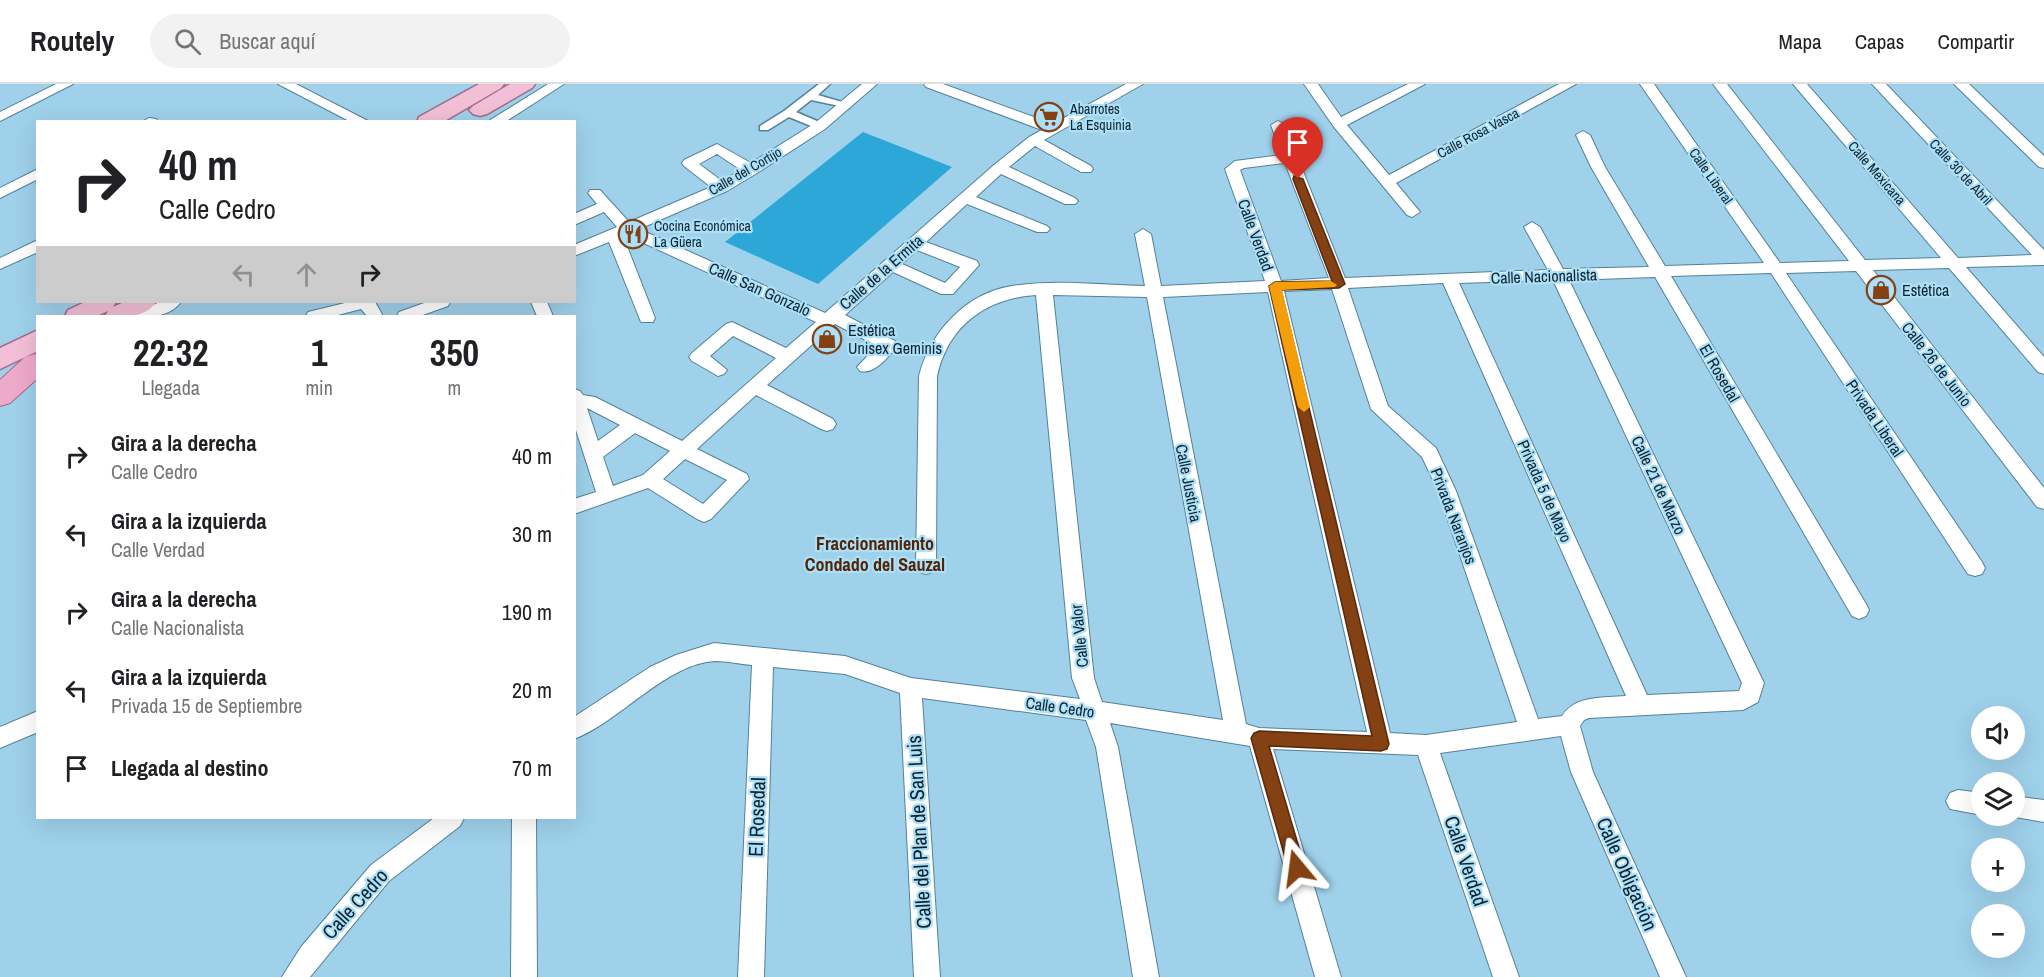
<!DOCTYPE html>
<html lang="es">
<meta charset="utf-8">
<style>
:root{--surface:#fff;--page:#f2f2f2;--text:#202124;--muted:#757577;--line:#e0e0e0}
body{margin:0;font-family:"Archivo Narrow",sans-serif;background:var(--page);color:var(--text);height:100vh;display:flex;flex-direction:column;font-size:22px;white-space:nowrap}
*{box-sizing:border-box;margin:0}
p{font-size:20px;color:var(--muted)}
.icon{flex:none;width:33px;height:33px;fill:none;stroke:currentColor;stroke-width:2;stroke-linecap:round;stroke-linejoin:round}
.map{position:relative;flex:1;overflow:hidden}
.drawer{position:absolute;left:36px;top:231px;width:540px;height:504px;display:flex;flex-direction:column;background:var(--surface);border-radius:0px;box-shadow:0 6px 24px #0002}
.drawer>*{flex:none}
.guide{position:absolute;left:36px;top:36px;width:540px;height:183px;border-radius:0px;box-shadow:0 6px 24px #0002;background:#fff;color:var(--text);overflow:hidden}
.buttons{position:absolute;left:1971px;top:622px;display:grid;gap:12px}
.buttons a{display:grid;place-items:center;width:54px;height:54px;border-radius:50%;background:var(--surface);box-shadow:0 6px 24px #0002;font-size:30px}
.pin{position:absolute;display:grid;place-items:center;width:51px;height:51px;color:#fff;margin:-62px -26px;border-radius:50% 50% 50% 0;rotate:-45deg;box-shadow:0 0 6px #0007}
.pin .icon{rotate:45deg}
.me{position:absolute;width:66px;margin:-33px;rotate:344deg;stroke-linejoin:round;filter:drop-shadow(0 0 4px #0008)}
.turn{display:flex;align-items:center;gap:21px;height:126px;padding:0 24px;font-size:27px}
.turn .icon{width:78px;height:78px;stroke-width:2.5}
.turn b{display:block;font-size:42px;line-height:51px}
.lanes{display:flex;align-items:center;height:57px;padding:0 24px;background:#0003;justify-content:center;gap:30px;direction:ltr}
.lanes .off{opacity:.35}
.eta{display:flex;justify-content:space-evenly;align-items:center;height:102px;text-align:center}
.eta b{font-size:36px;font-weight:700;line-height:42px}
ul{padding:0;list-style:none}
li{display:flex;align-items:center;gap:18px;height:78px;padding:0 24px}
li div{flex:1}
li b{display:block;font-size:22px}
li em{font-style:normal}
header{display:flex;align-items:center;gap:36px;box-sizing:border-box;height:84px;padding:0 30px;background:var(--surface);border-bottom:2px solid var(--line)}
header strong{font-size:28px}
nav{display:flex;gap:33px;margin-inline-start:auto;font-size:21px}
.search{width:420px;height:54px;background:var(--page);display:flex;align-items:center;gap:15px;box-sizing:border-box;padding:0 21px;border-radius:33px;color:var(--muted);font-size:22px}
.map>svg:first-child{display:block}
.green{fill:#2ca7d7}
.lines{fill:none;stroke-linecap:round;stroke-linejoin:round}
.pedestrian-casing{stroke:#528299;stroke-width:3}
.minor-casing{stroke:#528299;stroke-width:2}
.primary-casing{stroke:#9d6d8a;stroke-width:3}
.trunk-casing{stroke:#9d6d8a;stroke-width:2}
.pedestrian{fill:#fff;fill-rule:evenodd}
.minor{fill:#fff;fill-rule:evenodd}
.primary{fill:#f2bfd7;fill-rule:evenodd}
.trunk{fill:#eeaaca;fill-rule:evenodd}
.route{fill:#844113;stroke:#562a0c;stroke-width:1.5}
.slow{fill:#f59e0b}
.labels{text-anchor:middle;stroke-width:4.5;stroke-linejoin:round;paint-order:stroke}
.far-poi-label{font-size:14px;fill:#0f232c;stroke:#acdff8;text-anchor:start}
.far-street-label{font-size:14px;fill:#0f232c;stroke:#acdff8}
.street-label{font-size:16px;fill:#0f232c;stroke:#acdff8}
.poi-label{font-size:16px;fill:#0f232c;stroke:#acdff8;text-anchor:start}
.neighbourhood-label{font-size:18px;font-weight:bold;fill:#522404;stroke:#acdff8}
.near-street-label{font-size:20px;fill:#0f232c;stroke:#acdff8}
</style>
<header>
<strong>Routely</strong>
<div class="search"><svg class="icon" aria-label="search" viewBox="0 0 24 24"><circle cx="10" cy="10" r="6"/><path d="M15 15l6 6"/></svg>Buscar aquí</div>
<nav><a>Mapa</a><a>Capas</a><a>Compartir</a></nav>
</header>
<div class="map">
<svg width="2044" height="893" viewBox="0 0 2044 893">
<rect width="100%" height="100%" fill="#9fd1eb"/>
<path class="green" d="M863 48 952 83 818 200 725 158Z"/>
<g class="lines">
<g class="pedestrian-casing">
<path id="pedestrian" d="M819 0H830L818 11 849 20V24L811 16 796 28 824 40V44H816L789 33 768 46H760V42L784 27Z"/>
</g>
<g class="minor-casing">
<g id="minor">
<path d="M56 0H73L0 37V28Z"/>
<path d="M278 0H296L370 38H351Z"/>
<path d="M548 0H564L505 38H487Z"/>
<path d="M862 0H877L825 45 757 89 727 107 639 145 825 229 994 81 1029 53 1042 46 926 3 924 0H943L1053 40 1126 0H1143L1044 56 1091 82 1093 85 1091 88H1081L1035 62 1009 83 1075 114 1078 117 1075 120H1065L1001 90 976 113 1047 142 1050 145 1047 148H1037L967 120 926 158 977 177 979 181 953 210H941L893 188 845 231 895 257 897 261C890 272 874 291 860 287L857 283 877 262 835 240 767 301 833 335 836 340 833 345 827 347 821 345 756 311 697 365 747 390 749 395 711 435 704 438 697 435 648 404 574 430V415L596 408 574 340V305L580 307 583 311 595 313 682 357 776 274 733 252 710 272 727 286 724 290 718 292 692 277 689 273 692 269 726 240 732 238 786 264 816 238 626 151 623 152 655 234 653 238H641L609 158 574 172V161L617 143 604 128 574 141V130L597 120 588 109 590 106H600L629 138 711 103 684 82 682 79 684 76 717 60 751 79 815 39ZM717 70 741 86 722 97 699 80ZM917 166 960 183 945 199 902 180ZM587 324 620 341 598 357ZM635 349 670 367 643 391 613 402 603 373ZM685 375 727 396 703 420 663 395Z"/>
<path d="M1304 0H1318L1341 33 1408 0H1425L1347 41 1389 91 1559 0H1576L1396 99 1420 128 1412 133 1407 131 1334 43Z"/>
<path d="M1640 0H1654L1780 179 1849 177 1713 0H1727L1865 176 1941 174 1793 0H1807L1958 174 2032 171 1872 0H1886L2044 166V181L1966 183 2044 273V290L2038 288 1949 184 1873 186 2044 404V425L2037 423 1856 187 1786 189 1982 478 1985 484 1982 490 1975 492 1968 490 1771 189 1671 192 1866 520 1869 526 1866 532 1859 535 1852 532 1655 193 1569 196 1764 599 1758 618 1743 626 1589 634 1584 636 1580 642 1593 688 1686 893H1660L1571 688 1561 652 1440 669 1519 893H1493L1418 671 1273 665 1341 893H1315L1250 662 1110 639 1118 663 1159 893H1133L1096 663 1086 636 922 614 940 893H914L900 609 845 590 773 583 764 893H738L752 581C740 580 727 577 715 577 667 579 619 638 574 655V633L650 583 676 571 714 559 845 572 911 594 1080 615 1072 594 1036 211C986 214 948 242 937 292L936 482 933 488 926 490 919 488 916 482 919 292C930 248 966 209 1012 202 1055 195 1102 201 1145 202L1135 150 1143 145 1151 150 1161 202 1265 197 1225 85 1235 77 1282 71 1271 41 1278 37 1285 41 1345 194 1548 186 1524 143 1532 138 1540 143 1563 185 1649 183 1591 83 1576 51 1583 47 1590 51 1605 83 1665 182 1764 179ZM1285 79 1329 194 1281 197 1240 86 1244 84ZM1553 196 1742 599 1739 607 1647 611 1459 199ZM1443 199 1626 612C1603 614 1575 611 1562 632L1538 635 1456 407 1436 364 1388 322 1348 204ZM1332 205 1371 325 1422 373 1438 407 1517 638 1426 651 1390 649 1284 207ZM1268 208 1367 648 1259 644 1246 640 1163 213ZM1053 211 1147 213 1223 636 1102 618 1094 594Z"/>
<path d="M1954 0H1969L2044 72V84L2039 83Z"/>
<path d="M149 34 156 35 158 38H142Z"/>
<path d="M38 85V95L0 114V104Z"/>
<path d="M38 156V168L0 185V174Z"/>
<path d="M160 218H181C171 232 150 234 135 232L137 228Z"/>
<path d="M349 218H375L383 232H367L361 225 334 232H306L308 228Z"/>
<path d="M427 218H450L448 222 420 232H397L399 228Z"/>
<path d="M531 218H547L553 232H537Z"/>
<path d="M38 627V648L0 664V643Z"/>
<path d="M1958 706 1982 709V731L1950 725 1946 717 1950 709Z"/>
<path d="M2014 712 2044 716V738L2009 732H2014Z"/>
<path d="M434 734H464L460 742 389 797 310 893H282L301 863 371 781Z"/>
<path d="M512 734H536L537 893H511Z"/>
</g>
</g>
<g class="primary-casing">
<g id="primary">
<path d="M479 0H504L501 4 443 38H417L419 33Z"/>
<path d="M510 0H535L532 4 487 30 480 32 473 30 469 26 473 22Z"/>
<path d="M85 218H116L113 223 124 218H156C144 236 123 232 105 232L108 227 97 232H65L68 226Z"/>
<path d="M38 246V267L0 285V264Z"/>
</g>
</g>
<g class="trunk-casing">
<path id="trunk" d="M35 270 38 271V294L10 319 0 322V296L25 273Z"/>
</g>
<use href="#pedestrian" class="pedestrian"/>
<use href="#minor" class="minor"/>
<use href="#primary" class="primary"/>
<use href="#trunk" class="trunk"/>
</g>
<path class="route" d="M1294 92 1303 95 1345 200 1339 204 1281 206 1389 660 1387 665 1381 667 1269 662 1305 784 1303 790 1297 793 1291 790 1288 784 1251 654 1254 649 1259 647 1372 652 1269 202 1275 198 1332 197 1293 95Z"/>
<path class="slow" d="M1331 197 1337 201 1335 203 1282 206 1310 323 1304 328 1298 323 1269 202 1275 198Z"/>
<defs>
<g id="supermarket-ring" transform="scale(1.5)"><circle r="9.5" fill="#acdff8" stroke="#844113" stroke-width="1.5"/><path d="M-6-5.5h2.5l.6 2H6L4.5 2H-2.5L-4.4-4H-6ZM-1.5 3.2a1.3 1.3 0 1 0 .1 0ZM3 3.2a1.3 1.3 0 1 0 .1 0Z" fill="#844113"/></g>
<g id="restaurant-ring" transform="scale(1.5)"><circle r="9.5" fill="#acdff8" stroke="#844113" stroke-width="1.5"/><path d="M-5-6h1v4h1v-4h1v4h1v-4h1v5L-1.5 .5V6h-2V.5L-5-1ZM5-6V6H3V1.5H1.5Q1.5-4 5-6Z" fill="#844113"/></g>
<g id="shop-ring" transform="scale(1.5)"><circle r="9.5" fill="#acdff8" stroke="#844113" stroke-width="1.5"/><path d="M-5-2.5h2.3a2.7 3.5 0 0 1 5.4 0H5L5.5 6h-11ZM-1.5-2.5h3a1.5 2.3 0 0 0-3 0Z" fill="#844113"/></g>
</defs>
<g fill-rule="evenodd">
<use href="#supermarket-ring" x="1049" y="33"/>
<use href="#restaurant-ring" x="633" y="150"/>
<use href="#shop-ring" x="1881" y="206"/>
<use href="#shop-ring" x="827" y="255"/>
</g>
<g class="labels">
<g class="far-poi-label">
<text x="1070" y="30">Abarrotes<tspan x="1070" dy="16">La Esquinia</tspan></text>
<text x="654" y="147">Cocina Económica<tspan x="654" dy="16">La Güera</tspan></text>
</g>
<g class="far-street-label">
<text transform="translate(1478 49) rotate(-28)" y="5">Calle Rosa Vasca</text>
<text transform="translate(745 87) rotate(-30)" y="5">Calle del Cortijo</text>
<text transform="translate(1961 88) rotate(47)" y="5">Calle 30 de Abril</text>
<text transform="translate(1877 89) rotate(49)" y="5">Calle Mexicana</text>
<text transform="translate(1711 92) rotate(55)" y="5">Calle Liberal</text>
</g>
<g class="street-label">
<text transform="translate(1256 151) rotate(70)" y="6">Calle Verdad</text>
<text transform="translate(881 188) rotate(-41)" y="6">Calle de la Ermita</text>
<text transform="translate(1544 192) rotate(-2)" y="6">Calle Nacionalista</text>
<text transform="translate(760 205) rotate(24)" y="6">Calle San Gonzalo</text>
<text transform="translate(1937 280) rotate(52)" y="6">Calle 26 de Junio</text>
<text transform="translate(1720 289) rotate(60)" y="6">El Rosedal</text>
<text transform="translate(1875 334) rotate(56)" y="6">Privada Liberal</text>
<text transform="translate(1189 399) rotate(79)" y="6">Calle Justicia</text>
<text transform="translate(1659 401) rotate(65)" y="6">Calle 21 de Marzo</text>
<text transform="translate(1545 407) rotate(66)" y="6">Privada 5 de Mayo</text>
<text transform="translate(1454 432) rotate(69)" y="6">Privada Naranjos</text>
<text transform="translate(1079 552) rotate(-96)" y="6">Calle Valor</text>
<text transform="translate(1060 623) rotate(8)" y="6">Calle Cedro</text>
</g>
<g class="poi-label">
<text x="1902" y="212">Estética</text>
<text x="848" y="252">Estética<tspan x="848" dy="18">Unisex Geminis</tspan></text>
</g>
<g class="neighbourhood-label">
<text x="875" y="466">Fraccionamiento<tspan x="875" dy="21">Condado del Sauzal</tspan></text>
</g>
<g class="near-street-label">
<text transform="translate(757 733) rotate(-88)" y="7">El Rosedal</text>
<text transform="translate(919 748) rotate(-93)" y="7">Calle del Plan de San Luis</text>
<text transform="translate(1466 777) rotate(71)" y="7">Calle Verdad</text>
<text transform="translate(1627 790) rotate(66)" y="7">Calle Obligación</text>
<text transform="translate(355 820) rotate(-48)" y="7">Calle Cedro</text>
</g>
</g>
</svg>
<div class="buttons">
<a><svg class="icon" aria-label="sound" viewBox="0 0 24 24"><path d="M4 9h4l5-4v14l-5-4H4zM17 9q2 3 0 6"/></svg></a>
<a><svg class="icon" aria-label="layers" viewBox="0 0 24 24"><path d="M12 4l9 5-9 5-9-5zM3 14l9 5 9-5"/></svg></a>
<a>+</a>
<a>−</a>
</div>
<div class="pin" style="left:1298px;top:95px;background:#d93025"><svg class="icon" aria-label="arrive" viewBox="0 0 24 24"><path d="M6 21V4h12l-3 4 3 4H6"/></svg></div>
<svg class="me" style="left:1297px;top:784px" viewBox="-20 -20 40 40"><path d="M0-17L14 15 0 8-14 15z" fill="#844113" stroke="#fff" stroke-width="4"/></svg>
<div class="guide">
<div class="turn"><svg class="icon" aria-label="right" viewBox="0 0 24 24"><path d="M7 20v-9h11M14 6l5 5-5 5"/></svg><div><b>40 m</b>Calle Cedro</div></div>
<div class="lanes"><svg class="icon off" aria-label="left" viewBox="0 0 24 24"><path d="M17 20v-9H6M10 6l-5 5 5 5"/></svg><svg class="icon off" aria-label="ahead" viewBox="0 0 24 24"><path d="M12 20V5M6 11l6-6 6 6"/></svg><svg class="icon" aria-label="right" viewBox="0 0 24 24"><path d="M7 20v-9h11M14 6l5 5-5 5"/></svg></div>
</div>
<section class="drawer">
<div class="eta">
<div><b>22:32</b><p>Llegada</p></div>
<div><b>1</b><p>min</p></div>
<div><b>350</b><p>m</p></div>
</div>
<ul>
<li><svg class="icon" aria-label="right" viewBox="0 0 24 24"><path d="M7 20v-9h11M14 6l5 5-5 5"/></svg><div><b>Gira a la derecha</b><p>Calle Cedro</p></div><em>40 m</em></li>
<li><svg class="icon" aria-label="left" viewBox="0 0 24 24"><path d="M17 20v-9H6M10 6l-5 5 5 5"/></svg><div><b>Gira a la izquierda</b><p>Calle Verdad</p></div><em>30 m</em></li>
<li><svg class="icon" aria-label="right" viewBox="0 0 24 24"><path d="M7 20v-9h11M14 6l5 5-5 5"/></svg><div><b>Gira a la derecha</b><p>Calle Nacionalista</p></div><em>190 m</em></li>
<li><svg class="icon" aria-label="left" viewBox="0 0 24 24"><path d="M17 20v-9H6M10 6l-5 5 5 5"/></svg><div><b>Gira a la izquierda</b><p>Privada 15 de Septiembre</p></div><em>20 m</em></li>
<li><svg class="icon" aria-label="arrive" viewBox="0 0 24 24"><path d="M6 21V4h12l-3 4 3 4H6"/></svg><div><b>Llegada al destino</b></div><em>70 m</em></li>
</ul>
</section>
</div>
